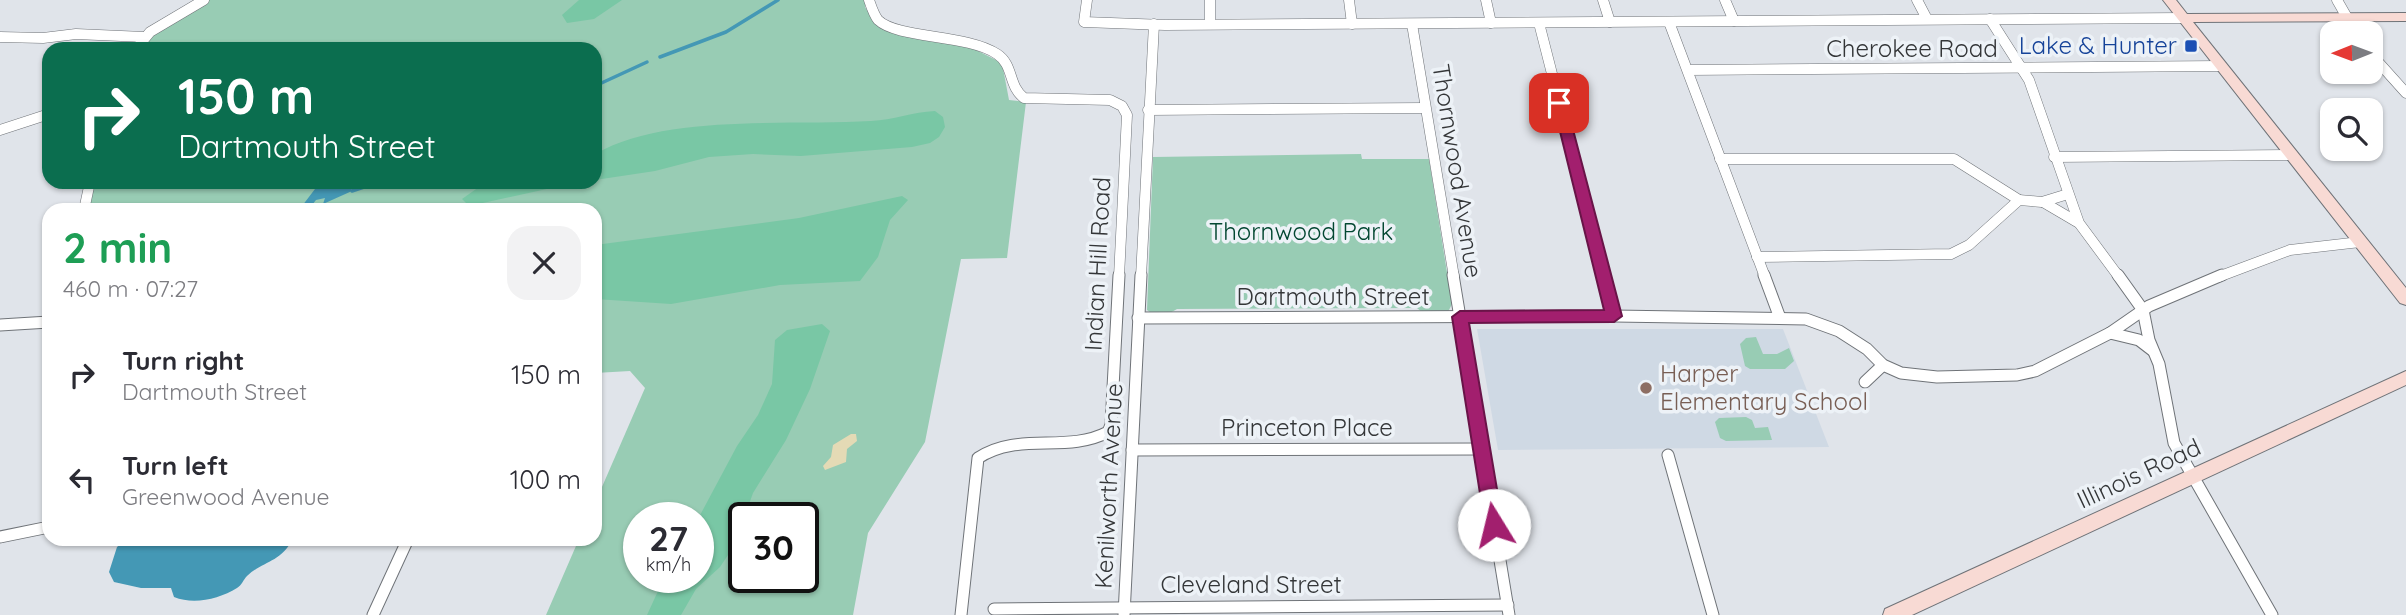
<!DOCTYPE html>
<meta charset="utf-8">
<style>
:root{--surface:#fff;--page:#f2f2f3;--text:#2b2b33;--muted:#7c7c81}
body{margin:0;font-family:Quicksand,sans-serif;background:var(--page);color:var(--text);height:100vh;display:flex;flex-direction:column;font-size:26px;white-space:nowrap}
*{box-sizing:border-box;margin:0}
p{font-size:23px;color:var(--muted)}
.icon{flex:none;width:38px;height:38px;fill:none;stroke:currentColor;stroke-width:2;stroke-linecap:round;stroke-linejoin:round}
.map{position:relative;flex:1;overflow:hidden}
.drawer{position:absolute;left:42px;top:203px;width:560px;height:343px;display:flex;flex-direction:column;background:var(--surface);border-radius:21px;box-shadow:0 2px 5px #0004}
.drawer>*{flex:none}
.guide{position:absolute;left:42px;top:42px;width:560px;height:147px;border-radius:21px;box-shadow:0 2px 5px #0004;background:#0b6e4f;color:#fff;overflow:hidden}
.needle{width:46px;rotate:269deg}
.buttons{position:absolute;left:2320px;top:21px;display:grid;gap:14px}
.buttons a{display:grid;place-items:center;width:63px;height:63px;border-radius:14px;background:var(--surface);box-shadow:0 2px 5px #0004;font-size:35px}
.speed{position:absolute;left:623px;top:502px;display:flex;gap:14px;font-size:35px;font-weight:700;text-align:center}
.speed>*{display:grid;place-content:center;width:91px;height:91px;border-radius:50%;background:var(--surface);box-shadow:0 2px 5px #0004;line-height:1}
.speed small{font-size:18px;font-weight:400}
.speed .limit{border:4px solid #111;border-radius:10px;background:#fff;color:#111}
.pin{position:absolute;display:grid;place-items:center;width:60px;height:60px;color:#fff;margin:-30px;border-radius:14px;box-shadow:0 4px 10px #0006}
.me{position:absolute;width:77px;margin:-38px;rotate:351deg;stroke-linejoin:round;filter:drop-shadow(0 0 5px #0008)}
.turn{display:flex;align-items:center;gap:24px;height:147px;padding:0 21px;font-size:32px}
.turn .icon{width:91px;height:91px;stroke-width:2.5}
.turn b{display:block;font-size:49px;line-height:60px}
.round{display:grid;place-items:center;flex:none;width:74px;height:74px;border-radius:21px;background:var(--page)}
.summary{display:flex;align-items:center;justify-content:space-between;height:119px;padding:0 21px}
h1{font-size:42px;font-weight:700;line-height:52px;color:#1e9e55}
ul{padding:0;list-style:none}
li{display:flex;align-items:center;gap:21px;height:105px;padding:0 21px}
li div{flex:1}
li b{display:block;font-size:26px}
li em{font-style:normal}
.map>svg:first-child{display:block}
.built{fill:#cfd9e4}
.green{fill:#98ccb4;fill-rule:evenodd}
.forest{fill:#79c7a5}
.sand{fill:#e4dab5}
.water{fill:#4498b5}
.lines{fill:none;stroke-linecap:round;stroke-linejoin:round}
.stream{stroke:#4498b5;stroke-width:3.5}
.street-far1-casing{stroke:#6f7378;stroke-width:11}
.street-casing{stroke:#6f7378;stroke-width:13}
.secondary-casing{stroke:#6f7378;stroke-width:2}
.street-far1{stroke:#fff;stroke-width:10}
.street{stroke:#fff;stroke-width:11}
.secondary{fill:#f8dad4;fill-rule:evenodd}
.route{fill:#a21f6e;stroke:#691448;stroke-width:2}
.transit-dot{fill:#1a4fb4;stroke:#edf2f7;stroke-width:2.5}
.education-dot{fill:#8d6e63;stroke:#edf2f7;stroke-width:2.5}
.labels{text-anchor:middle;stroke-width:7;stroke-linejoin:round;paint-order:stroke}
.transit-label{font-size:24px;fill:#164399;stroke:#edf2f7;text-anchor:end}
.street-label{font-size:24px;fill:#343638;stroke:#edf2f7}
.park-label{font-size:24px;fill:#024731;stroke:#edf2f7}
.education-label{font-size:24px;fill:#785e54;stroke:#edf2f7;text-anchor:start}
</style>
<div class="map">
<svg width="2406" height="615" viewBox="0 0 2406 615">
<rect width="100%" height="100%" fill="#e0e4ea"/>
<path class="built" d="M1477 329H1783L1829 447 1498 450Z"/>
<g class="green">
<path d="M208 0H865V7L874 21 966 45 1002 63 1009 100 1026 102 1007 258 961 259 925 442 868 533 853 615H546L579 539H595V503L645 388 630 371 595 373V210H89L95 182H595V49H140L149 37ZM639 518H698V578H639ZM744 518H803V578H744Z"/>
<path d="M1361 154 1362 159H1429L1452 304 1448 312 1423 313 1417 308 1177 309C1168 315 1155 317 1147 310L1153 157Z"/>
<path d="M1756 337 1763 354H1777L1789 348 1794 361 1785 369H1750L1745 366 1740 344 1746 338Z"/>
<path d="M1746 417 1752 420 1755 428 1768 427 1772 440 1726 441 1720 438 1715 422 1719 418Z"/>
</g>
<g class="forest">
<path d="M579 0H622L594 19 567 23 562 15Z"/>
<path d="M935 111 943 117 945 127 939 137 930 143 912 147 801 156 753 154 709 157 655 171 595 180V154C666 113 791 126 871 121 893 120 913 112 935 111Z"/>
<path d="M486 182H579L469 206 462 199Z"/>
<path d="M902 196 908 200 890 220 878 257 860 281 780 285 671 304 595 299V245L799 218Z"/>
<path d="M822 324 830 331 810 389 786 440 753 493 734 546 720 567 696 589 681 615H647L664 578H698V519L737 446 758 415 772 384 775 340 787 330Z"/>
</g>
<path class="sand" d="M851 434H856L857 441 847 449 846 462 825 470 823 466 831 457 833 445Z"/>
<g class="water">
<path d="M343 183 350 185 352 191 323 204 325 198 316 200 312 205 317 208 299 210 315 189Z"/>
<path d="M127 539H293C280 563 263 561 247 576 243 580 242 585 237 588 219 599 194 605 174 597L171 588H141L114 582 109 572 117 547Z"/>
</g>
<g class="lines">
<g class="stream">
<path d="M660 57 726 32 778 0"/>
<path d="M595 86 647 62"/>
<path d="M352 191 379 182"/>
</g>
<g class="street-far1-casing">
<g id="street-far1">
<path d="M869 0C871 6 874 15 878 20 898 39 967 34 997 54 1014 65 1008 86 1024 98L1110 100 1122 106 1127 115 1119 277"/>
<path d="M1087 0 1084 22 1165 25 2183 18"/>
<path d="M1210 0V24"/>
<path d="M1349 0 1352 24"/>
<path d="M1486 0 1491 23"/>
<path d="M1603 0 1610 22"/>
<path d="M1725 0 1734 21"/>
<path d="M1917 0 1927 19"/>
<path d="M2337 0 2356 33"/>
<path d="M1990 19 2029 80 2079 223 2119 277"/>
<path d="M1669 22 1765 277"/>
<path d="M1539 23 1604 277"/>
<path d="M1412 24 1454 277"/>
<path d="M0 37 43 38 76 34 144 37"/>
<path d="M136 49 150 32 204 0"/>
<path d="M2371 54 2406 93"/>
<path d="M1688 70 2220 66"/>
<path d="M1148 110 1425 108"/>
<path d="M0 130 49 114"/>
<path d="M2054 157 2292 155"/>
<path d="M1720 159H1954L2019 200"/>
<path d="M2043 202 2077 222"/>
<path d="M84 210 90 182"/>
<path d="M1757 257 1951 254 1969 245 2019 200 2042 202 2068 194"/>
<path d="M1141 277 1154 24"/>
<path d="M2218 277 2290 250 2360 242"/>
</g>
</g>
<g class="street-casing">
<g id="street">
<path d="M1453 275 1509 615"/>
<path d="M1604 275 1614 316"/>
<path d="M1764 275 1780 318"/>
<path d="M2118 275 2143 310 2149 340 2159 364 2174 443 2272 615"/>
<path d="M1138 318 1614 316 1806 319 1839 331 1867 349 1883 365 1901 373 1937 377 2017 375 2035 371 2110 333 2149 306 2222 275"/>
<path d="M0 325 49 322"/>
<path d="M2110 333 2139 340 2152 350"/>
<path d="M1865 382 1883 365"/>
<path d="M1132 450 1482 449"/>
<path d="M1668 455 1713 615"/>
<path d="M0 537 49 527"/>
<path d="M994 609 1508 605"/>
<path d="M373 615 408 539"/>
<path d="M961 615 978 458C1019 431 1066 454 1108 432L1111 425 1119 275"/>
<path d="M1124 615 1141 275"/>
</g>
</g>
<g class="secondary-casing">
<g id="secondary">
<path d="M2163 0H2176L2187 14 2406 13V21L2193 22 2406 288V305L2400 303Z"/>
<path d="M2406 371V385L1912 615H1883L1885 609Z"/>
</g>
</g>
<use href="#street-far1" class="street-far1"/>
<use href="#street" class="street"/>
<use href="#secondary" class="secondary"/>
</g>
<path class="route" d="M1559 98 1566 103 1622 316 1614 322 1469 323 1503 525 1501 531H1488L1485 525 1452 317 1460 311 1604 310 1553 103Z"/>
<rect class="transit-dot" x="2184" y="39" width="14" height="14" rx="3.5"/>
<circle class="education-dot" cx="1646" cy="388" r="7"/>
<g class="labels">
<g class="transit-label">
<text x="2177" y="54">Lake &amp; Hunter</text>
</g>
<g class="street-label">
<text x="1912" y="57">Cherokee Road</text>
<text transform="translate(1457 171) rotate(81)" y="8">Thornwood Avenue</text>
<text transform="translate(1098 264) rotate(-87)" y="8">Indian Hill Road</text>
<text x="1333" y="305">Dartmouth Street</text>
<text x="1307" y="436">Princeton Place</text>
<text transform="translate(2139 474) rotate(-25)" y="8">Illinois Road</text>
<text transform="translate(1109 486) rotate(-87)" y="8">Kenilworth Avenue</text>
<text x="1251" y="593">Cleveland Street</text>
</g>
<g class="park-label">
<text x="1301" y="240">Thornwood Park</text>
</g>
<g class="education-label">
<text x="1660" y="382">Harper<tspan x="1660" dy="28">Elementary School</tspan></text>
</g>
</g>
</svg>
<div class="buttons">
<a><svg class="needle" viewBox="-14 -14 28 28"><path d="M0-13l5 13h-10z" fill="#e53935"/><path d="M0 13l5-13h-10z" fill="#7c7c81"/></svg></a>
<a><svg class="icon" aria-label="search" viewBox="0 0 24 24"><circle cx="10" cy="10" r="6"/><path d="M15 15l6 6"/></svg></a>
</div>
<div class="speed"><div>27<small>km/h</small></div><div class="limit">30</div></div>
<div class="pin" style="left:1559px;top:103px;background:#d93025"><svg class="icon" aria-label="arrive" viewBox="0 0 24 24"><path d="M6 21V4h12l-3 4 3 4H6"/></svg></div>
<svg class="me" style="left:1494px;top:525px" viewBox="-20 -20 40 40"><circle r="19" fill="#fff"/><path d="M0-13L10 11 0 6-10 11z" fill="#a21f6e"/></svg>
<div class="guide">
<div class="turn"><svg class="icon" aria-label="right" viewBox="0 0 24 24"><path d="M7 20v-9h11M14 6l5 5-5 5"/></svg><div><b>150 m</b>Dartmouth Street</div></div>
</div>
<section class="drawer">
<div class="summary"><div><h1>2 min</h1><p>460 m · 07:27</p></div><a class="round"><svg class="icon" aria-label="close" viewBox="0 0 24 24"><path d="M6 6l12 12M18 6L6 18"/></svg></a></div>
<ul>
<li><svg class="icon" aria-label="right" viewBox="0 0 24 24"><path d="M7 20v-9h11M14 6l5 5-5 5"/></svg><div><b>Turn right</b><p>Dartmouth Street</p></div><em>150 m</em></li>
<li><svg class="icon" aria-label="left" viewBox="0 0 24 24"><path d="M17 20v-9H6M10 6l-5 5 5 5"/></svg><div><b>Turn left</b><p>Greenwood Avenue</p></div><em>100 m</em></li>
</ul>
</section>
</div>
